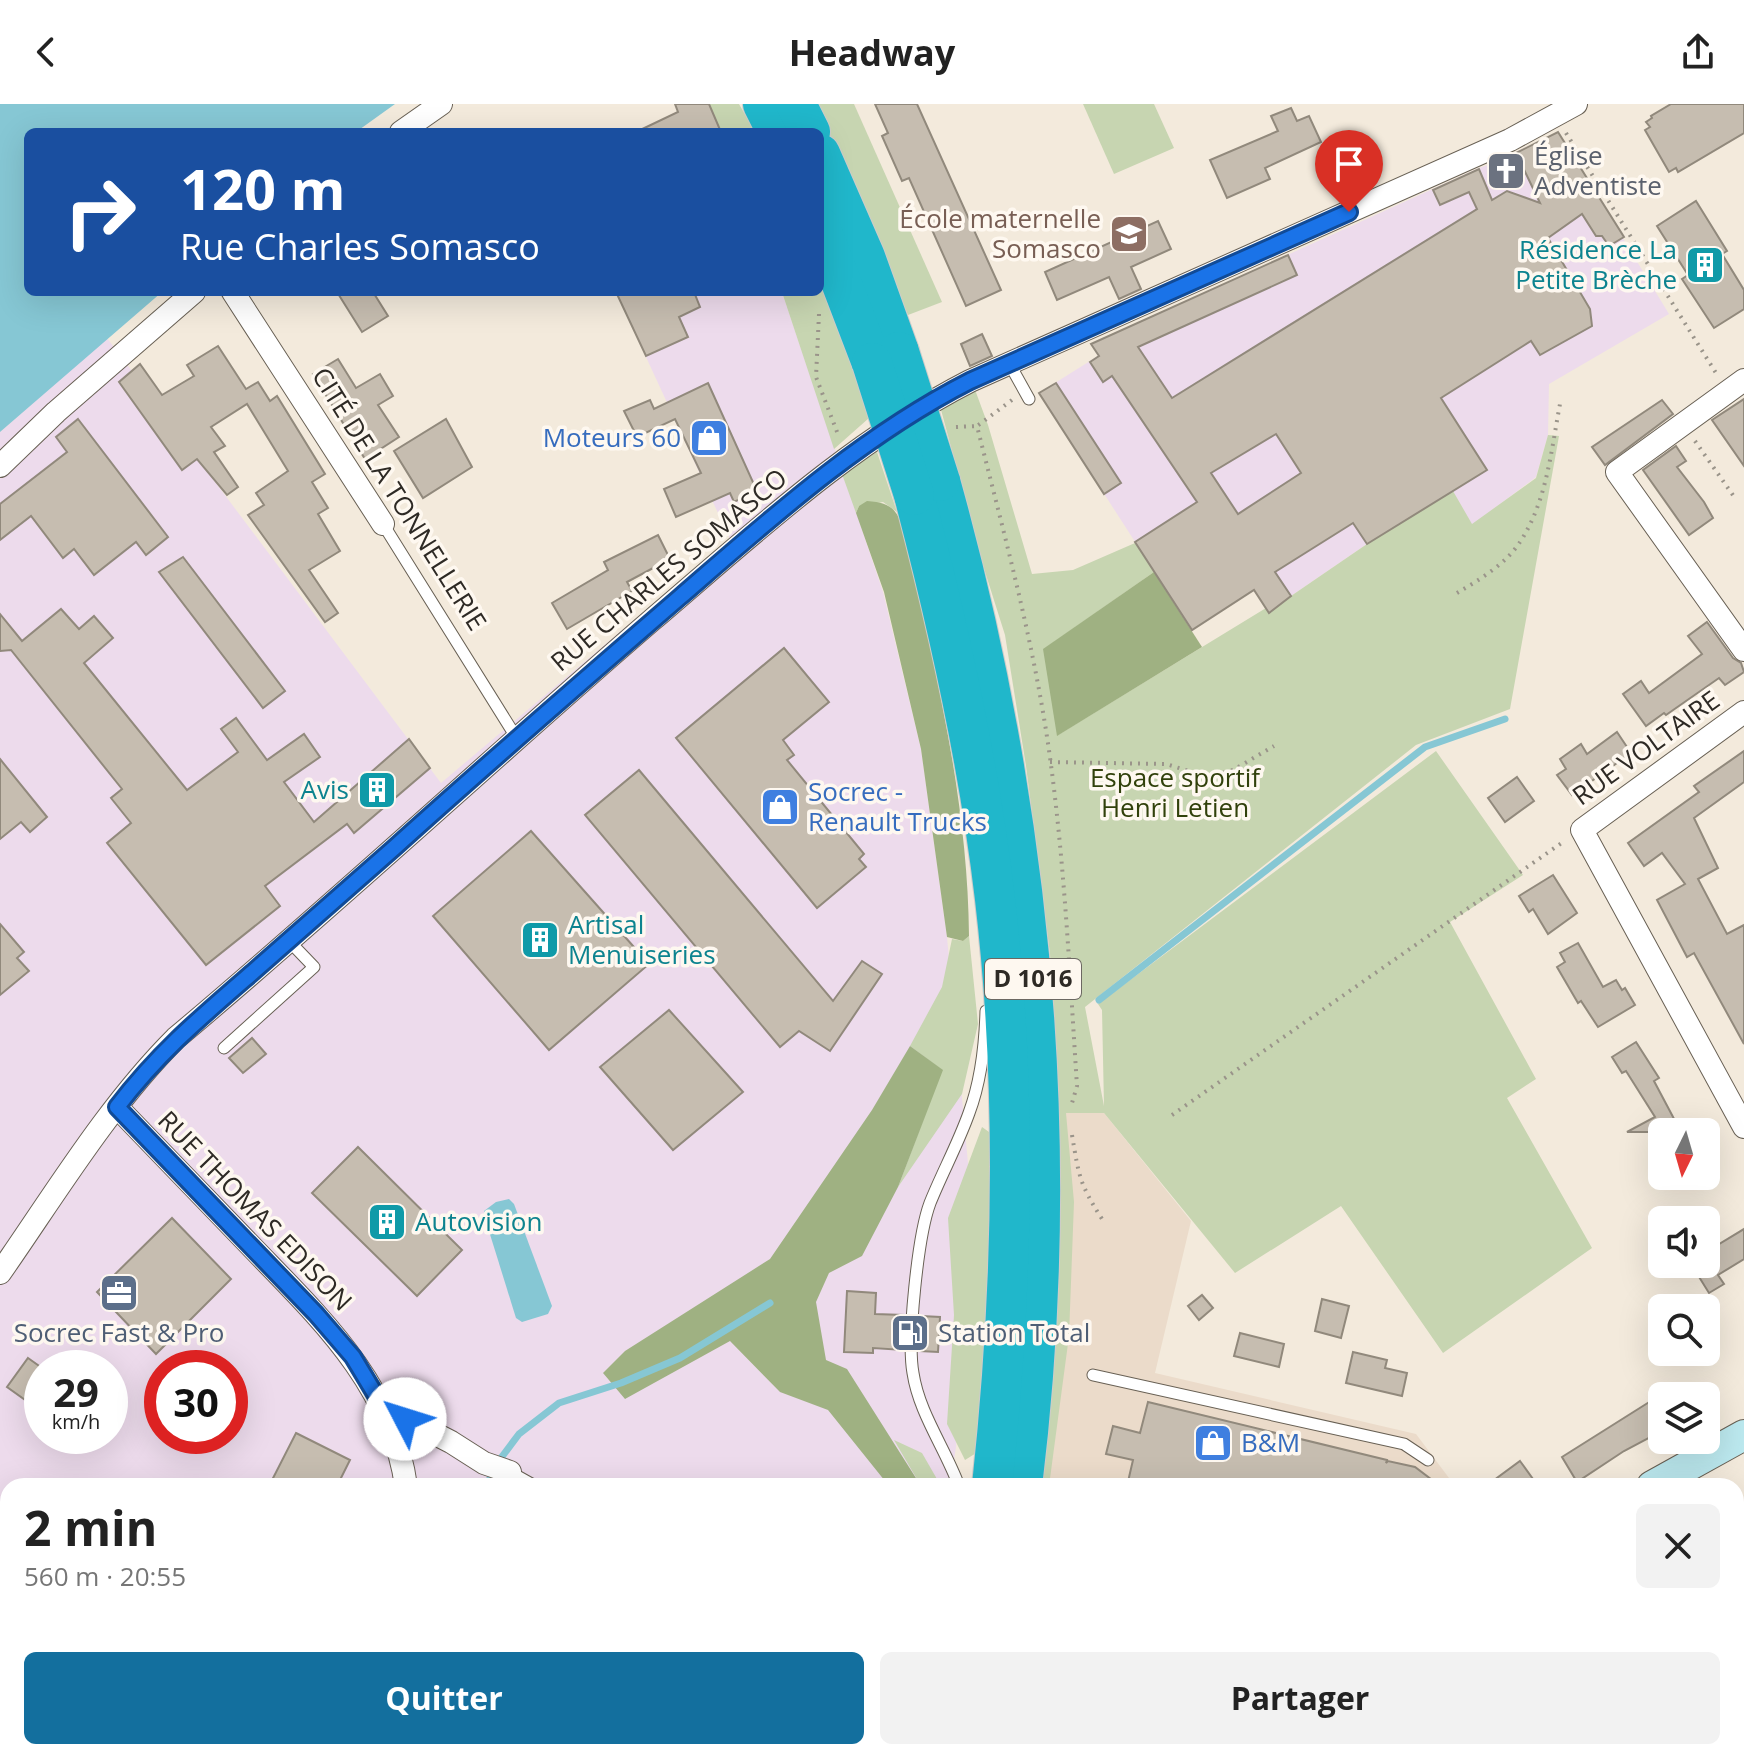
<!DOCTYPE html>
<html lang="fr">
<meta charset="utf-8">
<style>
:root{--surface:#fff;--page:#f2f2f2;--text:#222;--muted:#767676;--accent:#136f9e}
body{margin:0;font-family:"Open Sans",sans-serif;background:var(--page);color:var(--text);height:100vh;display:flex;flex-direction:column;font-size:30px;white-space:nowrap}
*{box-sizing:border-box;margin:0}
p{font-size:26px;color:var(--muted)}
.icon{flex:none;width:44px;height:44px;fill:none;stroke:currentColor;stroke-width:2;stroke-linecap:round;stroke-linejoin:round}
.map{position:relative;flex:1;overflow:hidden}
.panel{position:absolute;left:0px;top:1374px;width:1744px;height:282px;display:flex;flex-direction:column;background:var(--surface);border-radius:24px 24px 0 0;box-shadow:0 8px 32px #0002}
.panel>*{flex:none}
.banner{position:absolute;left:24px;top:24px;width:800px;height:168px;border-radius:12px;box-shadow:0 8px 32px #0002;background:#1a4fa0;color:#fff;overflow:hidden}
.needle{width:52px;rotate:185deg}
.buttons{position:absolute;left:1648px;top:1014px;display:grid;gap:16px}
.buttons a{display:grid;place-items:center;width:72px;height:72px;border-radius:12px;background:var(--surface);box-shadow:0 8px 32px #0002;font-size:40px}
.speed{position:absolute;left:24px;top:1246px;display:flex;gap:16px;font-size:40px;font-weight:700;text-align:center}
.speed>*{display:grid;place-content:center;width:104px;height:104px;border-radius:50%;background:var(--surface);box-shadow:0 8px 32px #0002;line-height:1}
.speed small{font-size:20px;font-weight:400}
.speed .limit{border:12px solid #d22;background:#fff;color:#111}
.pin{position:absolute;display:grid;place-items:center;width:68px;height:68px;color:#fff;margin:-82px -34px;border-radius:50% 50% 50% 0;rotate:-45deg;box-shadow:0 0 8px #0007}
.pin .icon{rotate:45deg}
.me{position:absolute;width:88px;margin:-44px;rotate:310deg;stroke-linejoin:round;filter:drop-shadow(0 0 6px #0008)}
.turn{display:flex;align-items:center;gap:28px;height:168px;padding:0 24px;font-size:36px}
.turn .icon{width:104px;height:104px;stroke-width:2.5}
.turn b{display:block;font-size:56px;line-height:68px}
.round{display:grid;place-items:center;flex:none;width:84px;height:84px;border-radius:12px;background:var(--page)}
.overview{display:flex;align-items:center;justify-content:space-between;height:136px;padding:0 24px}
h1{font-size:48px;font-weight:700;line-height:60px}
.primary-button{display:flex;gap:16px;margin-top:auto;padding:16px 24px}
.primary-button a{flex:1;height:92px;border-radius:12px;background:var(--accent);color:#fff;font-size:32px;font-weight:700;line-height:92px;text-align:center}
.primary-button a+a{background:var(--page);color:var(--text)}
header{display:flex;justify-content:space-between;align-items:center;height:104px;padding:0 24px;background:var(--surface);font-size:36px;font-weight:700}
.map>svg:first-child{display:block}
.commercial{fill:#ebdbca}
.industrial{fill:#eddbec;fill-rule:evenodd}
.green{fill:#c7d5b1}
.forest{fill:#9fb182}
.water{fill:#86c7d4}
.lines{fill:none;stroke-linecap:round;stroke-linejoin:round}
.stream{stroke:#86c7d4;stroke-width:7}
.building{fill:#c6bdb0;stroke:#91897c;stroke-width:2;fill-rule:evenodd}
.lane-casing{stroke:#686054;stroke-width:13}
.street-casing{stroke:#686054;stroke-width:24}
.secondary-casing{stroke:#686054;stroke-width:32}
.highway-casing{stroke:#cdcccb;stroke-width:42}
.path{stroke:#9a948a;stroke-width:4;stroke-dasharray:2 6;stroke-linecap:butt}
.lane{stroke:#fff;stroke-width:11}
.street{stroke:#fff;stroke-width:22}
.secondary{stroke:#bce9ef;stroke-width:30}
.highway{stroke:#20b7cb;stroke-width:40}
.highway-bridge-casing{stroke:#cdcccb;stroke-width:42;stroke-linecap:butt}
.highway-bridge{stroke:#20b7cb;stroke-width:40}
.route-casing{stroke:#114b97;stroke-width:20}
.route{stroke:#1a73e8;stroke-width:14}
.labels{text-anchor:middle;stroke-width:7;stroke-linejoin:round;paint-order:stroke}
.shield{fill:#fef8f0;stroke:#6c6862;stroke-width:2}
.shield-label{font-size:24px;font-weight:bold;fill:#2e2a25}
.worship-label{font-size:26px;fill:#5b616d;stroke:#fef8f0;text-anchor:start}
.education-label{font-size:26px;fill:#785e54;stroke:#fef8f0;text-anchor:end}
.culture-label{font-size:26px;fill:#0d838f;stroke:#fef8f0;text-anchor:end}
.shop-label{font-size:26px;fill:#366cbe;stroke:#fef8f0;text-anchor:start}
.street-label{font-size:26px;fill:#2e2a25;stroke:#fef8f0}
.park-label{font-size:26px;fill:#31410b;stroke:#fef8f0}
.service-label{font-size:26px;fill:#4e5e75;stroke:#fef8f0}
</style>
<header><svg class="icon" aria-label="back" viewBox="0 0 24 24"><path d="M15 5l-7 7 7 7"/></svg>Headway<svg class="icon" aria-label="share" viewBox="0 0 24 24"><path d="M12 15V3M7 8l5-5 5 5M5 13v7h14v-7"/></svg></header>
<div class="map">
<svg width="1744" height="1655" viewBox="0 0 1744 1655">
<rect width="100%" height="100%" fill="#f3eadc"/>
<g class="commercial">
<path d="M1066 1009H1104L1191 1117 1155 1269 1416 1330 1455 1382H1043Z"/>
<path d="M995 1648H1645L1650 1655H994Z"/>
</g>
<g class="industrial">
<path d="M1558 28 1669 210 1549 280 1548 331 1536 373 1472 421 1453 388 1367 440 1291 492 1254 486 1192 526 1039 289 1098 252 1091 240 1479 64 1517 51 1516 48Z"/>
<path d="M616 188H782L883 488 921 645 947 833 969 1070 956 1343 950 1382H8V1648H894L892 1655H0V328L107 234 441 679 730 435ZM42 1264H110V1332H42ZM162 1264H230V1332H162Z"/>
</g>
<g class="green">
<path d="M709 0H739L755 28H721Z"/>
<path d="M813 0H854L942 198 908 211Z"/>
<path d="M1083 0H1154L1174 44 1114 70Z"/>
<path d="M820 163 869 314 834 345 782 188H820Z"/>
<path d="M974 283 988 321 1032 470 1073 466 1135 439 1154 468 1044 545 1058 631 1266 504 1291 492 1367 440 1453 387 1472 420 1536 374 1548 331 1559 332 1510 605 1416 641 1085 903 1104 1002 1102 906 1098 900 1436 647 1523 771 1450 818 1536 975 1507 994 1592 1144 1443 1249 1341 1102 1235 1169 1104 1009H1066L1074 1098 1069 1232 1049 1382H1036L1055 947 1050 850 1026 662 1005 531 981 455 940 302Z"/>
<path d="M877 348 897 408 883 398 859 402 856 409 842 370Z"/>
<path d="M969 832 978 920 962 990 898 1083 942 966 910 942 942 883 952 835 963 837Z"/>
<path d="M982 1023 989 1028 991 1038 990 1152 981 1346 965 1356 947 1320 954 1211 948 1114Z"/>
<path d="M894 1336 922 1349 941 1382H921Z"/>
</g>
<g class="forest">
<path d="M867 397C892 399 896 405 905 427 934 561 968 695 969 832L963 837 947 833 921 645 884 488 856 409 859 402Z"/>
<path d="M1154 468 1202 543 1057 632 1043 545Z"/>
<path d="M910 942 943 966 898 1083 862 1152 829 1169 816 1198 826 1256 847 1265 921 1382H889L828 1306 780 1288 730 1237 625 1295 603 1269 625 1247 770 1155 872 1006Z"/>
</g>
<g class="water">
<path d="M0 0H395L356 28H28V188H162L0 328Z"/>
<path d="M509 1095 514 1100 552 1202 548 1210 522 1218 516 1214 484 1111V1107L496 1098Z"/>
</g>
<g class="lines">
<g class="stream">
<path d="M1099 896 1425 643 1505 615"/>
<path d="M501 1354 519 1330 559 1299 621 1279 680 1254 770 1199"/>
<path d="M487 1382 489 1376"/>
<path d="M454 1655 455 1648"/>
</g>
</g>
<g class="building">
<path d="M675 0H709L721 28H636L678 8Z"/>
<path d="M875 0H917L1001 186 966 202 909 74 902 77 882 32 888 29Z"/>
<path d="M1671 0H1744V29L1678 68 1676 64 1669 68 1645 26 1650 23 1646 18 1652 14 1651 12Z"/>
<path d="M1291 4 1297 17 1309 12 1321 38 1265 64 1270 75 1227 94 1210 56 1278 27 1271 12Z"/>
<path d="M1558 28 1624 133 1609 142 1602 132H1596L1582 110 1548 134 1590 205 1592 222 1540 251 1531 237 1441 294 1487 366 1367 440 1353 419 1275 468 1291 492 1269 509 1254 486 1192 526 1135 438 1197 398 1112 272 1103 278 1090 258 1099 252 1091 240 1288 151 1297 171 1138 243 1172 294 1477 105 1469 88 1440 101 1433 86 1479 65 1492 96 1507 87 1540 99 1516 49ZM1276 330 1301 369 1238 410 1211 369Z"/>
<path d="M1696 97 1727 147 1722 150 1744 186V205L1714 224 1682 175 1688 171 1657 122Z"/>
<path d="M1158 117 1171 145 1131 163 1141 185 1119 195 1109 173 1057 196 1045 168Z"/>
<path d="M337 188H373L388 212 362 228Z"/>
<path d="M616 188H694L700 203 679 213 688 233 646 252Z"/>
<path d="M982 230 992 252 970 262 961 240Z"/>
<path d="M218 242 246 285 258 278 270 297 277 292 325 370 312 378 328 404 318 410 340 447 309 466 338 509 325 518 248 411 264 401 256 389 288 367 247 300 211 323 225 342 214 348 238 383 227 391 197 355 182 366 119 278 140 260 162 291 194 272 187 261Z"/>
<path d="M338 255 356 284 380 270 393 292 378 301 399 333 365 355 313 270Z"/>
<path d="M708 279 757 387 734 398 730 389 676 413 664 385 701 369 675 315 637 333 624 307 650 296 654 305Z"/>
<path d="M1056 279 1121 379 1104 390 1039 289Z"/>
<path d="M1744 295V362L1712 316Z"/>
<path d="M1662 296 1673 310 1605 361 1592 343Z"/>
<path d="M78 315 168 433 146 451 136 438 94 471 74 445 63 454 31 412 0 436V400L67 348 56 333Z"/>
<path d="M446 315 472 363 423 394 394 347Z"/>
<path d="M1676 342 1686 357 1677 363 1704 398 1713 414 1689 431 1643 366Z"/>
<path d="M658 431 670 455 627 478 632 487 567 525 552 499 608 466 604 458Z"/>
<path d="M183 453 285 587 263 604 159 468Z"/>
<path d="M61 505 79 525 94 512 113 534 84 559 187 686 238 648 221 625 236 614 267 656 304 630 320 653 284 678 314 718 409 635 430 664 354 729 347 720 265 782 280 802 206 861 107 739 131 719 111 694 122 685 11 546 0 547V510L22 537Z"/>
<path d="M1707 518 1733 554 1741 559 1744 568 1725 581 1719 574 1666 611 1664 609 1646 622 1623 590 1641 577 1649 589 1702 550 1688 532Z"/>
<path d="M784 544 829 598 783 636 794 651 787 656 864 750 859 755 866 763 817 804 676 634Z"/>
<path d="M1617 628 1631 649 1572 691 1557 671 1566 665 1560 655 1581 640 1587 650Z"/>
<path d="M1744 647V678L1694 714 1718 764 1698 775 1727 830 1744 821V940L1694 849 1687 853 1657 796 1685 780 1662 749 1644 762 1628 739 1699 688 1694 682Z"/>
<path d="M0 655 47 713 30 728 21 718 0 735Z"/>
<path d="M639 666 833 897 862 857 882 870 830 947 799 927 780 943 585 711Z"/>
<path d="M1517 673 1534 697 1505 718 1488 694Z"/>
<path d="M531 727 649 860 549 946 433 812Z"/>
<path d="M1553 771 1577 809 1548 830 1533 805 1529 808 1519 792Z"/>
<path d="M0 820 24 848 17 854 29 867 0 891Z"/>
<path d="M1578 839 1603 883 1616 876 1622 886 1625 884 1635 901 1598 923 1581 897 1578 899 1557 863 1565 858 1560 849Z"/>
<path d="M669 906 743 988 673 1046 600 963Z"/>
<path d="M252 934 266 950 243 969 229 954Z"/>
<path d="M1636 938 1659 974 1654 977 1681 1028H1627L1655 1013 1626 967 1622 969 1612 953Z"/>
<path d="M358 1043 462 1146 417 1192 312 1089Z"/>
<path d="M172 1114 231 1175 156 1250 97 1188Z"/>
<path d="M1744 1125V1155L1718 1171 1724 1180 1709 1189 1691 1160H1706V1148Z"/>
<path d="M847 1187 876 1189 875 1210 904 1211 903 1246 873 1244V1249L844 1248Z"/>
<path d="M1202 1191 1213 1204 1199 1216 1188 1202Z"/>
<path d="M1322 1195 1349 1202 1341 1234 1315 1227Z"/>
<path d="M921 1212 940 1213 938 1248 920 1247Z"/>
<path d="M1240 1229 1284 1240 1279 1263 1234 1252Z"/>
<path d="M1353 1248 1387 1256 1385 1264 1407 1269 1402 1292 1346 1279Z"/>
<path d="M28 1254 42 1264V1308L7 1283Z"/>
<path d="M1662 1290V1327L1624 1347 1577 1378 1562 1353Z"/>
<path d="M1148 1298 1387 1356 1386 1359 1388 1357 1415 1363 1440 1382H1127L1133 1356 1106 1350 1113 1322 1140 1329Z"/>
<path d="M296 1329 350 1356 337 1382H269Z"/>
<path d="M1520 1357 1538 1382H1486Z"/>
</g>
<g class="lines">
<g class="lane-casing">
<g id="lane">
<path d="M1009 259 1029 295"/>
<path d="M383 420 516 633"/>
<path d="M224 944 314 863 289 837"/>
<path d="M1093 1271 1404 1340 1428 1356"/>
<path d="M510 1368 535 1382"/>
<path d="M959 1382C945 1344 919 1309 913 1269 907 1236 918 1131 930 1099 942 1069 958 1040 969 1009 981 977 985 942 986 907"/>
<path d="M537 1648 542 1655"/>
<path d="M723 1648 727 1655"/>
<path d="M746 1648 750 1655"/>
<path d="M663 1655 675 1648"/>
</g>
</g>
<g class="street-casing">
<g id="street">
<path d="M401 28 441 0"/>
<path d="M233 188 383 420"/>
<path d="M1744 276 1617 368 1744 546"/>
<path d="M0 362 56 308 194 188"/>
<path d="M1744 608 1582 726 1744 1023"/>
<path d="M117 1003C161 1049 205 1094 249 1140 317 1211 392 1279 406 1382"/>
<path d="M0 1169C55 1090 108 1002 176 934 338 798 492 654 652 516 753 430 851 338 970 277L1510 36 1576 0"/>
<path d="M383 1303 451 1338 484 1359 510 1368"/>
<path d="M0 1447 8 1453 0 1463"/>
<path d="M1736 1542 1744 1559"/>
<path d="M415 1648V1655"/>
</g>
</g>
<g class="secondary-casing">
<g id="secondary">
<path d="M1652 1382 1744 1331"/>
<path d="M1426 1655 1427 1648"/>
</g>
</g>
<g class="highway-casing">
<g id="highway">
<path d="M763 0 777 28"/>
<path d="M796 0 810 28"/>
<path d="M820 50 865 153 899 248"/>
<path d="M820 123 872 259"/>
<path d="M940 377C1032 707 1064 1041 1022 1382"/>
<path d="M914 391C949 524 979 658 995 795 1018 991 1013 1187 992 1382"/>
<path d="M942 1655 944 1648"/>
<path d="M973 1655 975 1648"/>
</g>
</g>
<g class="path">
<path d="M1566 29 1716 269"/>
<path d="M819 210 816 273 839 333"/>
<path d="M1012 296 977 322C1005 434 1036 546 1051 661 1065 767 1070 875 1077 982L1072 999"/>
<path d="M956 323 977 322"/>
<path d="M1695 337 1735 394"/>
<path d="M1457 489C1479 476 1506 460 1520 438 1547 397 1551 347 1560 300"/>
<path d="M1050 658 1166 660 1208 673 1233 666 1274 642"/>
<path d="M1172 1011 1563 738"/>
<path d="M1072 1031C1079 1072 1079 1079 1102 1115"/>
</g>
<use href="#lane" class="lane"/>
<use href="#street" class="street"/>
<use href="#secondary" class="secondary"/>
<use href="#highway" class="highway"/>
<g class="highway-bridge-casing">
<g id="highway-bridge">
<path d="M899 248 940 377"/>
<path d="M872 259 914 391"/>
</g>
</g>
<use href="#highway-bridge" class="highway-bridge"/>
</g>
<g class="lines">
<g class="route-casing">
<path id="route" d="M405 1315 383 1303 353 1253 316 1210 117 1003C159 948 201 913 253 868 300 827 347 785 394 744 488 659 584 576 680 493 771 414 862 332 970 277L1349 108"/>
</g>
<use href="#route" class="route"/>
</g>
<defs>
<g id="church-square" transform="scale(2)"><rect x="-9" y="-9" width="18" height="18" rx="4" fill="#6b7280" stroke="#fef8f0"/><path d="M-1.2-6h2.4v3.5h3.3v2.4h-3.3V6h-2.4V-.1h-3.3v-2.4h3.3Z" fill="#fff"/></g>
<g id="school-square" transform="scale(2)"><rect x="-9" y="-9" width="18" height="18" rx="4" fill="#8d6e63" stroke="#fef8f0"/><path d="M0-5L7-2L0 1L-7-2ZM-4 1L0 2.5L4 1V4Q0 6-4 4Z" fill="#fff"/></g>
<g id="building-square" transform="scale(2)"><rect x="-9" y="-9" width="18" height="18" rx="4" fill="#0f9aa8" stroke="#fef8f0"/><path d="M-4-6H4V6H1V3H-1V6H-4ZM-2.5-4.3h1.7v1.8h-1.7ZM.8-4.3h1.7v1.8H.8ZM-2.5-1h1.7V.8h-1.7ZM.8-1h1.7V.8H.8Z" fill="#fff"/></g>
<g id="shop-square" transform="scale(2)"><rect x="-9" y="-9" width="18" height="18" rx="4" fill="#3f7fe0" stroke="#fef8f0"/><path d="M-5-2.5h2.3a2.7 3.5 0 0 1 5.4 0H5L5.5 6h-11ZM-1.5-2.5h3a1.5 2.3 0 0 0-3 0Z" fill="#fff"/></g>
<g id="office-square" transform="scale(2)"><rect x="-9" y="-9" width="18" height="18" rx="4" fill="#5c6f8a" stroke="#fef8f0"/><path d="M-6-3h4V-5.5h4V-3h4V5H-6ZM-1-4.5V-3h2v-1.5ZM-6 0V1H6V0Z" fill="#fff"/></g>
<g id="fuel-square" transform="scale(2)"><rect x="-9" y="-9" width="18" height="18" rx="4" fill="#5c6f8a" stroke="#fef8f0"/><path d="M-5.5-6h7V0h2V4h1.3V-2.5L3-4.5l.8-.8L6-3V5H2.5V1h-1V6h-7ZM-4.2-4.7v3.2H.2V-4.7Z" fill="#fff"/></g>
</defs>
<g fill-rule="evenodd">
<use href="#church-square" x="1506" y="67"/>
<use href="#school-square" x="1129" y="130"/>
<use href="#building-square" x="1705" y="161"/>
<use href="#shop-square" x="709" y="334"/>
<use href="#building-square" x="377" y="686"/>
<use href="#shop-square" x="780" y="703"/>
<use href="#building-square" x="540" y="836"/>
<use href="#building-square" x="387" y="1118"/>
<use href="#office-square" x="119" y="1189"/>
<use href="#fuel-square" x="910" y="1229"/>
<use href="#shop-square" x="1213" y="1339"/>
</g>
<g class="labels">
<rect class="shield" x="985" y="855" width="96" height="40" rx="6"/>
<g class="shield-label">
<text x="1033" y="883">D 1016</text>
</g>
<g class="worship-label">
<text x="1534" y="61">Église<tspan x="1534" dy="30">Adventiste</tspan></text>
</g>
<g class="education-label">
<text x="1101" y="124">École maternelle<tspan x="1101" dy="30">Somasco</tspan></text>
</g>
<g class="culture-label">
<text x="1677" y="155">Résidence La<tspan x="1677" dy="30">Petite Brèche</tspan></text>
<text x="349" y="695">Avis</text>
<text x="568" y="830" text-anchor="start">Artisal<tspan x="568" dy="30">Menuiseries</tspan></text>
<text x="415" y="1127" text-anchor="start">Autovision</text>
</g>
<g class="shop-label">
<text x="681" y="343" text-anchor="end">Moteurs 60</text>
<text x="808" y="697">Socrec -<tspan x="808" dy="30">Renault Trucks</tspan></text>
<text x="1241" y="1348">B&amp;M</text>
</g>
<g class="street-label">
<text transform="translate(399 395) rotate(58)" y="9">CITÉ DE LA TONNELLERIE</text>
<text transform="translate(669 466) rotate(-40)" y="9">RUE CHARLES SOMASCO</text>
<text transform="translate(1646 644) rotate(-36)" y="9">RUE VOLTAIRE</text>
<text transform="translate(255 1107) rotate(46)" y="9">RUE THOMAS EDISON</text>
</g>
<g class="park-label">
<text x="1175" y="683">Espace sportif<tspan x="1175" dy="30">Henri Letien</tspan></text>
</g>
<g class="service-label">
<text x="119" y="1238">Socrec Fast &amp; Pro</text>
<text x="938" y="1238" text-anchor="start">Station Total</text>
</g>
</g>
</svg>
<div class="buttons">
<a><svg class="needle" viewBox="-14 -14 28 28"><path d="M0-13l5 13h-10z" fill="#e53935"/><path d="M0 13l5-13h-10z" fill="#767676"/></svg></a>
<a><svg class="icon" aria-label="sound" viewBox="0 0 24 24"><path d="M4 9h4l5-4v14l-5-4H4zM17 9q2 3 0 6"/></svg></a>
<a><svg class="icon" aria-label="search" viewBox="0 0 24 24"><circle cx="10" cy="10" r="6"/><path d="M15 15l6 6"/></svg></a>
<a><svg class="icon" aria-label="layers" viewBox="0 0 24 24"><path d="M12 4l9 5-9 5-9-5zM3 14l9 5 9-5"/></svg></a>
</div>
<div class="speed"><div>29<small>km/h</small></div><div class="limit">30</div></div>
<div class="pin" style="left:1349px;top:108px;background:#d93025"><svg class="icon" aria-label="arrive" viewBox="0 0 24 24"><path d="M6 21V4h12l-3 4 3 4H6"/></svg></div>
<svg class="me" style="left:405px;top:1315px" viewBox="-20 -20 40 40"><circle r="19" fill="#fff"/><path d="M0-13L10 11 0 6-10 11z" fill="#1a73e8"/></svg>
<div class="banner">
<div class="turn"><svg class="icon" aria-label="right" viewBox="0 0 24 24"><path d="M7 20v-9h11M14 6l5 5-5 5"/></svg><div><b>120 m</b>Rue Charles Somasco</div></div>
</div>
<section class="panel">
<div class="overview"><div><h1>2 min</h1><p>560 m · 20:55</p></div><a class="round"><svg class="icon" aria-label="close" viewBox="0 0 24 24"><path d="M6 6l12 12M18 6L6 18"/></svg></a></div>
<div class="primary-button"><a>Quitter</a><a>Partager</a></div>
</section>
</div>
